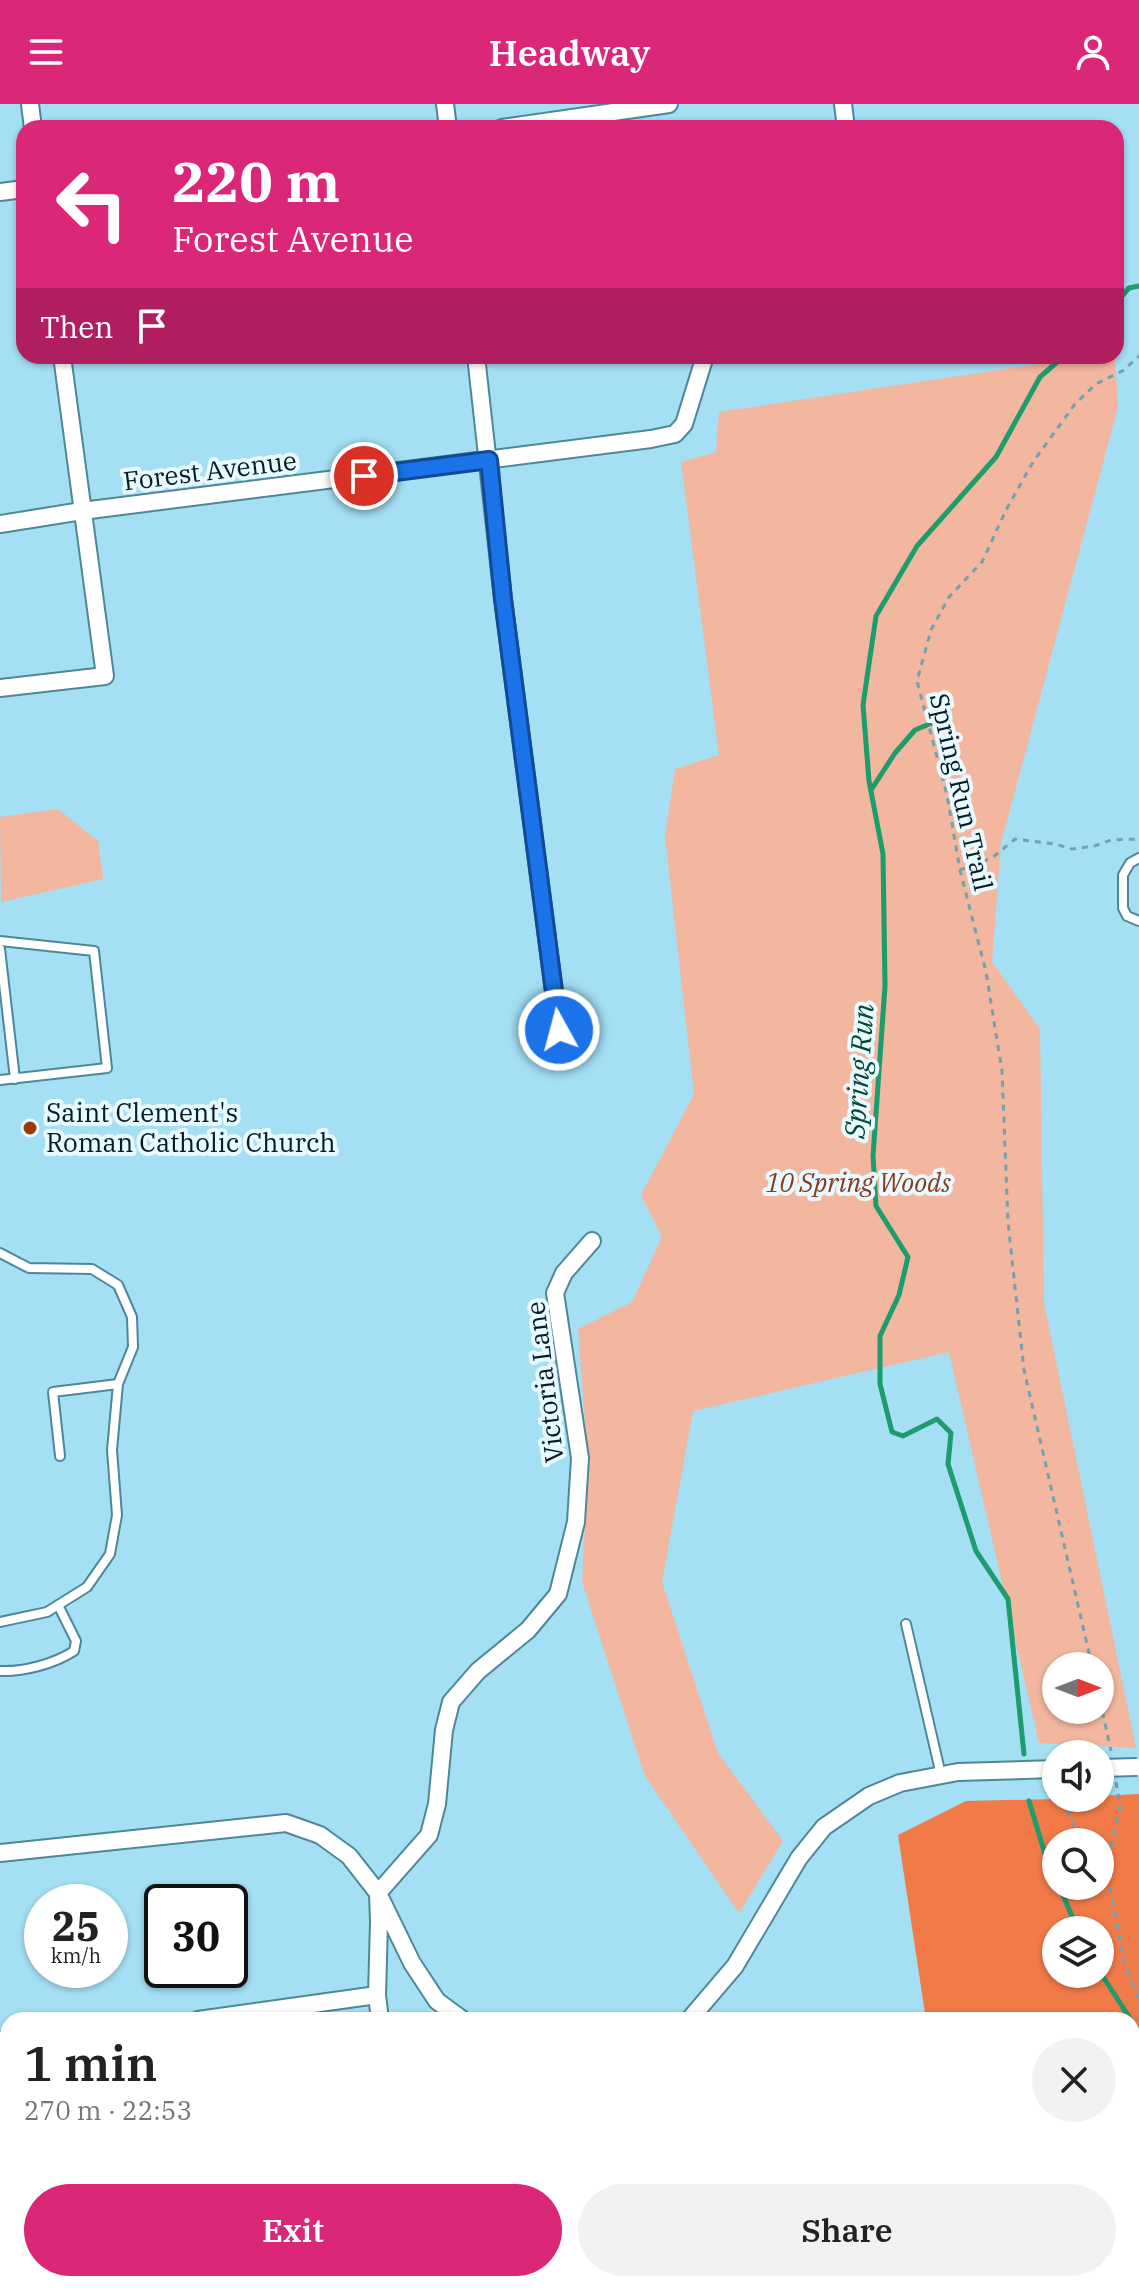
<!DOCTYPE html>
<meta charset="utf-8">
<style>
:root{--surface:#fff;--page:#f2f2f2;--text:#222;--muted:#767676;--accent:#db2777}
body{margin:0;font-family:"IBM Plex Serif",serif;background:var(--page);color:var(--text);height:100vh;display:flex;flex-direction:column;font-size:30px;white-space:nowrap}
*{box-sizing:border-box;margin:0}
p{font-size:26px;color:var(--muted)}
.icon{flex:none;width:44px;height:44px;fill:none;stroke:currentColor;stroke-width:2;stroke-linecap:round;stroke-linejoin:round}
.map{position:relative;flex:1;overflow:hidden}
.side{position:absolute;left:0px;top:1908px;width:1140px;height:280px;display:flex;flex-direction:column;background:var(--surface);border-radius:24px 24px 0 0;box-shadow:0 2px 6px #0004}
.side>*{flex:none}
.banner{position:absolute;left:16px;top:16px;width:1108px;height:244px;border-radius:24px;box-shadow:0 2px 6px #0004;background:#db2777;color:#fff;overflow:hidden}
.needle{width:52px;rotate:90deg}
.buttons{position:absolute;left:1042px;top:1548px;display:grid;gap:16px}
.buttons a{display:grid;place-items:center;width:72px;height:72px;border-radius:50%;background:var(--surface);box-shadow:0 2px 6px #0004;font-size:40px}
.speed{position:absolute;left:24px;top:1780px;display:flex;gap:16px;font-size:40px;font-weight:700;text-align:center}
.speed>*{display:grid;place-content:center;width:104px;height:104px;border-radius:50%;background:var(--surface);box-shadow:0 2px 6px #0004;line-height:1}
.speed small{font-size:20px;font-weight:400}
.speed .limit{border:4px solid #111;border-radius:12px;background:#fff;color:#111}
.pin{position:absolute;display:grid;place-items:center;width:68px;height:68px;color:#fff;margin:-34px;border:4px solid #fff;border-radius:50%;box-shadow:0 2px 8px #0007}
.me{position:absolute;width:88px;margin:-44px;rotate:353deg;stroke-linejoin:round;filter:drop-shadow(0 0 6px #0008)}
.turn{display:flex;align-items:center;gap:28px;height:168px;padding:0 24px;font-size:36px}
.turn .icon{width:104px;height:104px;stroke-width:2.5}
.turn b{display:block;font-size:56px;line-height:68px}
.then{display:flex;align-items:center;height:76px;padding:0 24px;background:#0003;gap:16px;font-size:30px}
.round{display:grid;place-items:center;flex:none;width:84px;height:84px;border-radius:42px;background:var(--page)}
.head{display:flex;align-items:center;justify-content:space-between;height:136px;padding:0 24px}
h1{font-size:48px;font-weight:600;line-height:60px}
.primary-button{display:flex;gap:16px;margin-top:auto;padding:16px 24px}
.primary-button a{flex:1;height:92px;border-radius:48px;background:var(--accent);color:#fff;font-size:32px;font-weight:600;line-height:92px;text-align:center}
.primary-button a+a{background:var(--page);color:var(--text)}
header{display:flex;justify-content:space-between;align-items:center;height:104px;padding:0 24px;background:var(--accent);color:#fff;font-size:36px;font-weight:600}
.map>svg:first-child{display:block}
.green{fill:#f3b69f;fill-rule:evenodd}
.forest{fill:#f07a48;fill-rule:evenodd}
.lines{fill:none;stroke-linecap:round;stroke-linejoin:round}
.stream{stroke:#1d9c6d;stroke-width:5}
.service-casing{stroke:#4e879a;stroke-width:12}
.minor-casing{stroke:#4e879a;stroke-width:20}
.path{stroke:#72a1b2;stroke-width:3;stroke-dasharray:6 6;stroke-linecap:butt}
.service{stroke:#fff;stroke-width:8}
.minor{stroke:#fff;stroke-width:16}
.minor-bridge-casing{stroke:#4e879a;stroke-width:20;stroke-linecap:butt}
.minor-bridge{stroke:#fff;stroke-width:16}
.route-casing{stroke:#114b97;stroke-width:20}
.route{stroke:#1a73e8;stroke-width:14}
.poi-dot{fill:#9e3b03;stroke:#e8f9ff;stroke-width:3}
.labels{text-anchor:middle;stroke-width:8;stroke-linejoin:round;paint-order:stroke}
.street-label{font-size:26px;fill:#051c24;stroke:#e8f9ff}
.poi-label{font-size:26px;fill:#051c24;stroke:#e8f9ff;text-anchor:start}
.park-label{font-size:26px;font-style:italic;fill:#873b1a;stroke:#e8f9ff}
.water-label{font-size:28px;font-style:italic;fill:#044830;stroke:#e8f9ff}
</style>
<header><svg class="icon" aria-label="menu" viewBox="0 0 24 24"><path d="M4 6h16M4 12h16M4 18h16"/></svg>Headway<svg class="icon" aria-label="person" viewBox="0 0 24 24"><circle cx="12" cy="8" r="4"/><path d="M4 21q1-7 8-7t8 7"/></svg></header>
<div class="map">
<svg width="1139" height="2188" viewBox="0 0 1139 2188">
<rect width="100%" height="100%" fill="#a4dff4"/>
<g class="green">
<path d="M1092 252H1115L1118 303 1001 739 992 858 1040 925 1044 1199 1136 1644 1039 1639 949 1248 693 1307 662 1478 718 1649 783 1737 739 1809 645 1672 582 1478 588 1358 578 1225 632 1198 662 1133 641 1091 694 990 665 732 675 665 719 651 681 358 716 348 719 308ZM1056 1562H1100V1606H1056Z"/>
<path d="M58 705 98 737 103 775 1 798 0 713Z"/>
</g>
<path class="forest" d="M1139 1690V2188H1023L1019 2180H1132V1916H926L898 1731 966 1697 1100 1694V1692ZM1056 1738H1100V1782H1056ZM1100 1826V1870H1056V1826Z"/>
<g class="lines">
<g class="stream">
<path d="M1116 199 1129 184 1139 182"/>
<path d="M871 686 895 649 915 626 939 616"/>
<path d="M1024 1650 1008 1495 976 1447 948 1360 951 1329 937 1315 903 1332 892 1328 880 1280V1232L899 1191 908 1153 876 1102 873 1052 885 882 883 750 869 677 863 601 876 512 917 442 996 353 1040 273 1064 252"/>
<path d="M1029 1697 1045 1750 1056 1776"/>
<path d="M1059 1782 1078 1826"/>
<path d="M1100 1868 1131 1916"/>
<path d="M1132 1917 1139 1928"/>
</g>
<g class="service-casing">
<g id="service">
<path d="M1139 754 1130 759 1123 771V804L1127 812 1139 817"/>
<path d="M0 837 94 847 107 964 0 976"/>
<path d="M0 845 15 975"/>
<path d="M0 1149 29 1164 92 1165 118 1181 132 1213 133 1243 118 1280 112 1346 117 1411 110 1450 87 1483 47 1508 0 1518"/>
<path d="M60 1352 53 1288 118 1280"/>
<path d="M906 1520 941 1671"/>
<path d="M0 1567C23 1568 54 1560 74 1547L76 1537 58 1501"/>
</g>
</g>
<g class="minor-casing">
<g id="minor">
<path d="M30 0 33 24"/>
<path d="M445 0 448 24"/>
<path d="M843 0 846 24"/>
<path d="M502 24 669 0"/>
<path d="M0 88 24 85"/>
<path d="M476 252 503 495 559 926"/>
<path d="M0 420 82 407 651 335 675 330 684 320 705 252"/>
<path d="M0 584 105 572 62 252"/>
<path d="M0 1749 286 1719 320 1731 349 1752 378 1789 379 1818 377 1891 380 1916"/>
<path d="M198 1916 377 1891"/>
<path d="M463 1916 437 1897 412 1859 378 1789 429 1731 437 1700 444 1626 451 1598 478 1567 528 1526 558 1490 576 1418 580 1354 555 1189 564 1169 592 1137"/>
<path d="M689 1916 735 1862 799 1754 824 1723 869 1692 900 1679 958 1668 1056 1665"/>
<path d="M0 1936 8 1935"/>
<path d="M0 2119 8 2118"/>
<path d="M420 2180 421 2188"/>
<path d="M838 2188 862 2185 884 2188"/>
</g>
</g>
<g class="path">
<path d="M960 766 992 754 1015 735 1055 740 1072 745 1094 742 1111 736 1139 735"/>
<path d="M1092 1562 1024 1266 1008 1118 1002 967 986 868 960 766 947 691 917 577 931 526 949 493 982 458 1006 406 1033 358 1075 300 1096 280 1124 266 1139 252"/>
<path d="M1100 1596 1111 1647"/>
<path d="M1116 1678 1120 1702 1106 1764 1125 1861 1139 1896"/>
<path d="M1064 1694 1080 1738"/>
</g>
<use href="#service" class="service"/>
<use href="#minor" class="minor"/>
<g class="minor-bridge-casing">
<path id="minor-bridge" d="M1100 1664 1137 1663"/>
</g>
<use href="#minor-bridge" class="minor-bridge"/>
</g>
<g class="lines">
<g class="route-casing">
<path id="route" d="M364 372 489 356 503 495 559 926"/>
</g>
<use href="#route" class="route"/>
</g>
<circle class="poi-dot" cx="30" cy="1024" r="8"/>
<g class="labels">
<g class="street-label">
<text transform="translate(210 367) rotate(-7)" y="9">Forest Avenue</text>
<text transform="translate(961 688) rotate(77)" y="9">Spring Run Trail</text>
<text transform="translate(545 1278) rotate(-97)" y="9">Victoria Lane</text>
</g>
<g class="poi-label">
<text x="46" y="1018">Saint Clement's<tspan x="46" dy="30">Roman Catholic Church</tspan></text>
</g>
<g class="park-label">
<text x="858" y="1088">10 Spring Woods</text>
</g>
<g class="water-label">
<text transform="translate(859 967) rotate(-86)" y="10">Spring Run</text>
</g>
</g>
</svg>
<div class="buttons">
<a><svg class="needle" viewBox="-14 -14 28 28"><path d="M0-13l5 13h-10z" fill="#e53935"/><path d="M0 13l5-13h-10z" fill="#767676"/></svg></a>
<a><svg class="icon" aria-label="sound" viewBox="0 0 24 24"><path d="M4 9h4l5-4v14l-5-4H4zM17 9q2 3 0 6"/></svg></a>
<a><svg class="icon" aria-label="search" viewBox="0 0 24 24"><circle cx="10" cy="10" r="6"/><path d="M15 15l6 6"/></svg></a>
<a><svg class="icon" aria-label="layers" viewBox="0 0 24 24"><path d="M12 4l9 5-9 5-9-5zM3 14l9 5 9-5"/></svg></a>
</div>
<div class="speed"><div>25<small>km/h</small></div><div class="limit">30</div></div>
<div class="pin" style="left:364px;top:372px;background:#d93025"><svg class="icon" aria-label="arrive" viewBox="0 0 24 24"><path d="M6 21V4h12l-3 4 3 4H6"/></svg></div>
<svg class="me" style="left:559px;top:926px" viewBox="-20 -20 40 40"><circle r="17" fill="#1a73e8" stroke="#fff" stroke-width="3"/><path d="M0-11L8 9 0 5-8 9z" fill="#fff"/></svg>
<div class="banner">
<div class="turn"><svg class="icon" aria-label="left" viewBox="0 0 24 24"><path d="M17 20v-9H6M10 6l-5 5 5 5"/></svg><div><b>220 m</b>Forest Avenue</div></div>
<div class="then">Then<svg class="icon" aria-label="arrive" viewBox="0 0 24 24"><path d="M6 21V4h12l-3 4 3 4H6"/></svg></div>
</div>
<section class="side">
<div class="head"><div><h1>1 min</h1><p>270 m · 22:53</p></div><a class="round"><svg class="icon" aria-label="close" viewBox="0 0 24 24"><path d="M6 6l12 12M18 6L6 18"/></svg></a></div>
<div class="primary-button"><a>Exit</a><a>Share</a></div>
</section>
</div>
